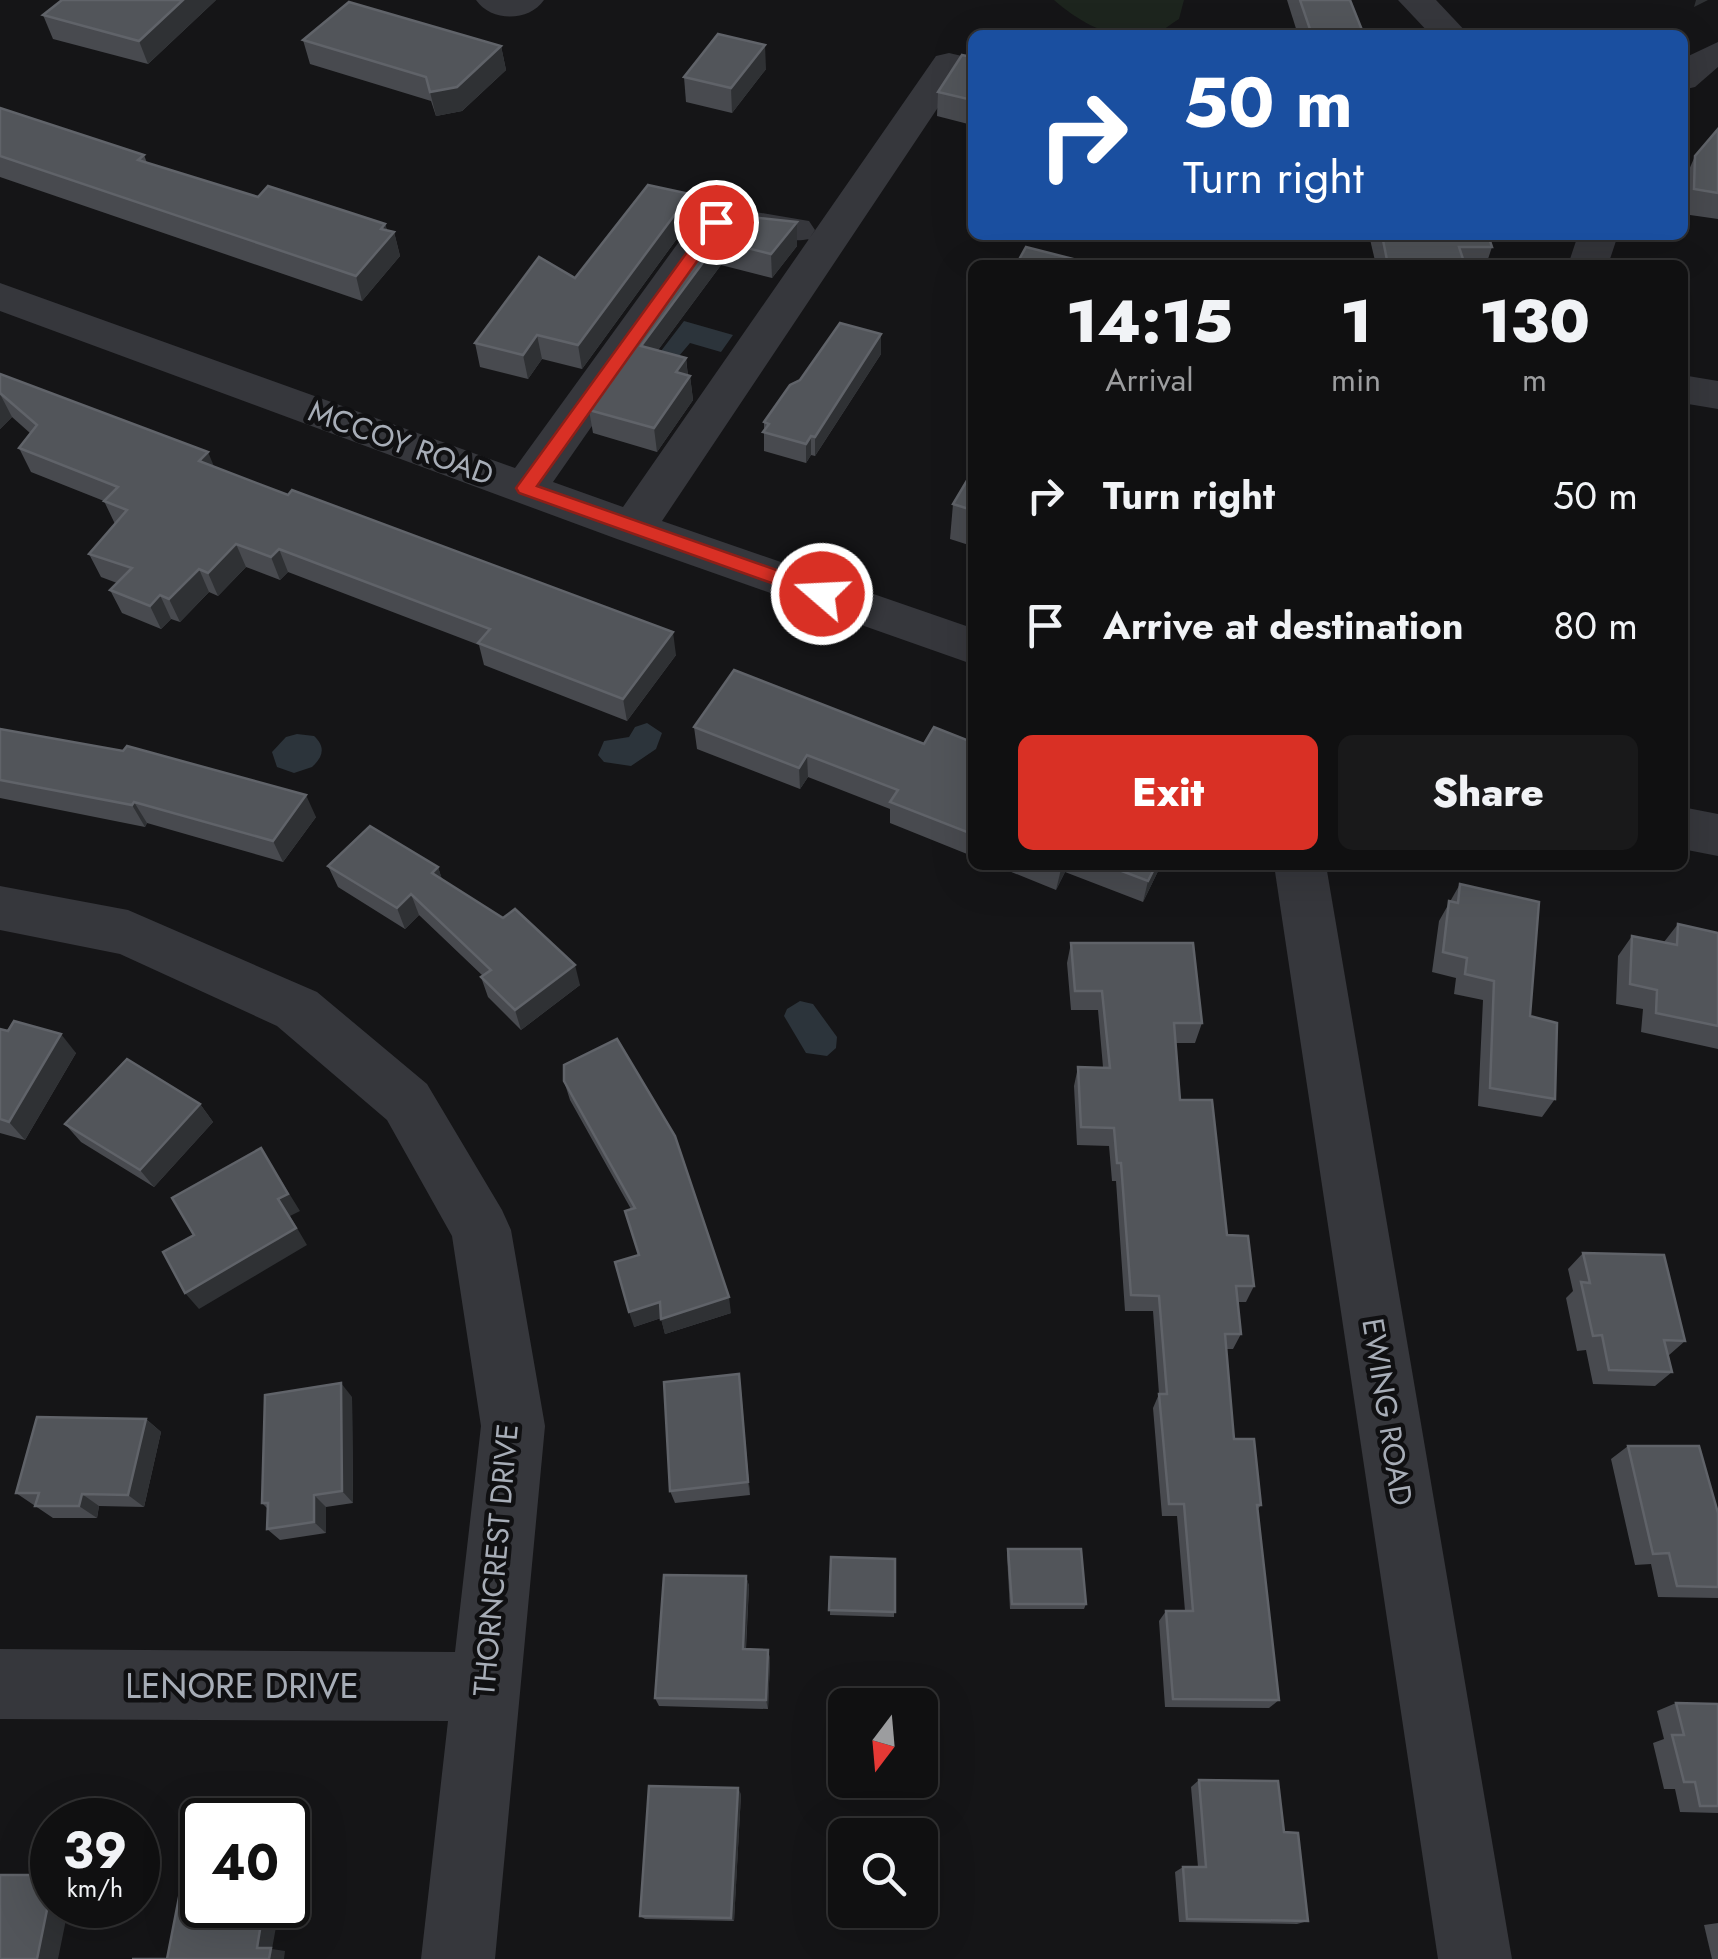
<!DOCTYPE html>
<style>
:root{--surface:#101011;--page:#19191a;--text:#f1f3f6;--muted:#9c9d9f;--line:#303031;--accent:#d93025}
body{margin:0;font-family:Jost,sans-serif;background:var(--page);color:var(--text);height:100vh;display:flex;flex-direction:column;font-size:38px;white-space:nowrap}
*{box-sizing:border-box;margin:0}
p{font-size:32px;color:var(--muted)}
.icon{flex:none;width:55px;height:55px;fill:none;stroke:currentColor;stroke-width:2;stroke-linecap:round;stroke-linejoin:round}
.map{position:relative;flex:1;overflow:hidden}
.drawer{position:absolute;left:968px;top:260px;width:720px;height:610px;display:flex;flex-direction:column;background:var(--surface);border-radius:15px;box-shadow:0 10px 40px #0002,0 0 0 2px var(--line)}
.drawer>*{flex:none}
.guide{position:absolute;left:968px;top:30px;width:720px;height:210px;border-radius:15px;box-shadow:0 10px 40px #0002,0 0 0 2px var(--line);background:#1a4fa0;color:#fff;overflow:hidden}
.needle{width:65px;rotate:196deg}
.controls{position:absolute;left:828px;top:1688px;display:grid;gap:20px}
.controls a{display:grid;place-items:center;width:110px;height:110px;border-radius:15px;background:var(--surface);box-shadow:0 10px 40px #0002,0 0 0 2px var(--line);font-size:50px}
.speed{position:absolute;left:30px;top:1798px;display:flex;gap:20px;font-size:50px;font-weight:700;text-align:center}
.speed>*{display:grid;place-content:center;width:130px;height:130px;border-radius:50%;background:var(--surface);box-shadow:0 10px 40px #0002,0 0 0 2px var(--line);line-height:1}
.speed small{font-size:25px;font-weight:400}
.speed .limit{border:5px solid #111;border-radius:15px;background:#fff;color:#111}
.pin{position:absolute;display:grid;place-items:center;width:85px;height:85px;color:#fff;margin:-42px;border:5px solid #fff;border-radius:50%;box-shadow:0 2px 10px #0007}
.me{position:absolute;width:110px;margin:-55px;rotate:289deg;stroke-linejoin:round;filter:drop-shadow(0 0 8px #0008)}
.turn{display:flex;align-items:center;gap:35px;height:210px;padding:0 50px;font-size:45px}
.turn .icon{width:130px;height:130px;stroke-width:2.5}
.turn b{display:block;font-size:70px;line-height:85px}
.eta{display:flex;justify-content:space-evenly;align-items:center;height:170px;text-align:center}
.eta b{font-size:60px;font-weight:800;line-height:70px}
.cta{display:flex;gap:20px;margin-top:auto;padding:20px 50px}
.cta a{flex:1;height:115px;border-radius:15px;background:var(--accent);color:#fff;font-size:40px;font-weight:800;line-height:115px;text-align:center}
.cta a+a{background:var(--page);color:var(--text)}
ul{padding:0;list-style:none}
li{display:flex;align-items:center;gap:30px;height:130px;padding:0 50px}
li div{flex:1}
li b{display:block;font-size:38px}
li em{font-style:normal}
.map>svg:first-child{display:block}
.green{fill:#1d251e}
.water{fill:#2c343b}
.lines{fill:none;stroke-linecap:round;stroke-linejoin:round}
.minor{fill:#36373c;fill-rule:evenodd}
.wall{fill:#484a4f}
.shaded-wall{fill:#2f3134}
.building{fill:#52555a;stroke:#606369;stroke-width:2.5}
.route{fill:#d93025;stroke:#8d1f18;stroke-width:2.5}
.labels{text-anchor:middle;stroke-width:9;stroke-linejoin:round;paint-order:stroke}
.street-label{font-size:30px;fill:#a7adb7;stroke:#101012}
.near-street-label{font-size:35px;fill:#a7adb7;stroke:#101012}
</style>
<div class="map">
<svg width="1718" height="1959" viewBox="0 0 1718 1959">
<rect width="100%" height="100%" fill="#151517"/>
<path class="green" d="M1054 0H1184L1179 19C1171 24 1160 33 1151 35 1115 43 1079 22 1054 0Z"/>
<g class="water">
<path d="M684 321 733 335 721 352 690 343 679 356 661 351Z"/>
<path d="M647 723 662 733 656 749 631 766 604 762 598 755 604 741 629 737 635 727Z"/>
<path d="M297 734 314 736C326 747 323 757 312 767L294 773 277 767 272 752 286 737Z"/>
<path d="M800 1001 813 1004 837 1037 836 1048 827 1056 806 1053 784 1016 787 1009Z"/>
</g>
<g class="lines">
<g class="minor">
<path d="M476 0H544C529 22 491 22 476 0Z"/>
<path d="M1398 0H1436L1469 35H1431Z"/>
<path d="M1718 42V67L1695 87 1682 90V59Z"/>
<path d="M949 53 962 56 967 64 662 521 972 628V664L617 539 0 311V283L515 468 694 221 738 209 809 221 815 230 809 239C781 246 748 223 722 239L553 482 623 507 936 56Z"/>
<path d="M1578 235H1618L1608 265H1568Z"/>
<path d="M1682 375 1718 381V409L1682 403Z"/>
<path d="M1682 807 1718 814V856L1682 849Z"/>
<path d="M1274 865H1326L1512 1959H1438Z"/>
<path d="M0 886 128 910 317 992 427 1084 502 1210 511 1230 545 1426 495 1959H421L448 1721 0 1719V1649L455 1652 481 1426 452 1236 387 1120 277 1026 120 954 0 930Z"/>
</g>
</g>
<g class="wall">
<path d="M216 0 148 64 53 39 43 15Z"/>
<path d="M1287 0H1350L1364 35H1298Z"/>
<path d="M303 40 501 46 506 70 462 111 436 116 431 101 310 64Z"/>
<path d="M972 57V125L937 116 938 92Z"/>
<path d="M766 69 732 113 686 102 684 77Z"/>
<path d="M0 108 144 155 147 163 258 197 385 224 387 230 394 232 400 256 362 301 0 177Z"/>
<path d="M1718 129V219L1683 214 1684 181 1695 156Z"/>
<path d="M690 194 692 218 582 369 542 359 528 379 480 367 475 343 575 278Z"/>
<path d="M723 218 797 246 772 278 721 265 658 350 686 358 688 376H690L693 400 657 452 593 433 589 410Z"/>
<path d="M1369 235H1488L1492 247 1486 265H1376Z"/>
<path d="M881 334V354L815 456 811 455 806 463 764 451V422L800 380Z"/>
<path d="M0 374 214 467 676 655 627 721 484 665 479 645 288 572 280 580 246 567 218 596 209 592 180 622 171 619 161 629 122 613 110 590 117 583 101 577 89 554 115 524 104 501 31 472 19 448 30 433 12 417 0 429Z"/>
<path d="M972 472V546L950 539 953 504Z"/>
<path d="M694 727 924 744 972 742V856L890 823V809L808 777 800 789 697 749Z"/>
<path d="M0 729 316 817 283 862 147 823 145 827 0 798Z"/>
<path d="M994 865H1161L1143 902 1065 872 1056 890Z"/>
<path d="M328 866 438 867 442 880 580 985 521 1030 488 997 481 977 483 976 419 915 405 929 338 887Z"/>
<path d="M1460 884 1530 1016 1555 1099 1542 1117 1478 1106 1483 1000 1454 994 1456 978 1432 972 1439 921Z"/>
<path d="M1678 924 1718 933V1049L1641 1032 1643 1009 1616 1004 1618 956 1632 936 1664 942Z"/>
<path d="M1071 943 1202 1023 1195 1043H1176L1180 1100 1227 1235 1254 1286 1246 1302H1238L1241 1334 1233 1349H1226L1234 1439 1261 1505 1258 1509 1279 1700 1269 1708 1165 1707 1159 1621 1166 1611H1185L1177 1516H1162L1153 1408 1159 1394 1153 1311H1125L1116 1181H1112L1109 1146 1077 1145 1074 1086 1078 1067H1103L1098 1010H1071L1067 963Z"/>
<path d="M0 1029 76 1053 25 1140 0 1133Z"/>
<path d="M564 1081 731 1313 665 1334 661 1318 634 1327 638 1255 631 1209 570 1100Z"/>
<path d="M200 1104 213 1122 154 1187 81 1142 65 1124Z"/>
<path d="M1583 1253 1685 1341 1668 1356 1672 1372 1655 1386 1593 1384 1586 1350 1577 1351 1566 1298 1573 1291 1568 1269Z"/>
<path d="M739 1374 750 1495 675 1503 670 1491Z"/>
<path d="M352 1397 353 1503 326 1507V1533L280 1540 267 1529 268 1509 262 1503Z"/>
<path d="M146 1419 161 1432 144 1507 99 1506 97 1518H53L16 1493Z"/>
<path d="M1628 1446 1718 1513V1598L1658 1597 1651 1564 1635 1565 1611 1459Z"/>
<path d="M1008 1549 1086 1604 1084 1609H1010L1007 1555Z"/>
<path d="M831 1557 895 1559 894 1617 830 1615Z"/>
<path d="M746 1576 749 1586 746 1649 768 1650 770 1659 768 1709 659 1706 655 1698Z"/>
<path d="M1676 1703 1718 1704V1813L1680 1812 1675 1789H1664L1653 1743 1664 1739 1657 1711Z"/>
<path d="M1199 1780 1284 1832 1308 1921 1297 1924 1179 1922 1175 1872 1183 1867H1198L1191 1787Z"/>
<path d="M741 1794 734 1921 645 1919 640 1916Z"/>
<path d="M1718 1923V1959H1712L1704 1925Z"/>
</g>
<g class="shaded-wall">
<path d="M183 0H216L148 64 139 41Z"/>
<path d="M1696 0H1708L1694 7Z"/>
<path d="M765 45 766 69 732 113 731 88Z"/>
<path d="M501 46 506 70 462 111 436 116 430 92Z"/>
<path d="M690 194 692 218 582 369 578 345Z"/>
<path d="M797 222V246L772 278 771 254Z"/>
<path d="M385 224 389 237 394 232 400 256 362 301 356 276Z"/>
<path d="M719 241 721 265 644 369 641 346Z"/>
<path d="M881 334V354L815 456V437Z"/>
<path d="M537 335 542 359 528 379 523 355Z"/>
<path d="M686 358 688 379 690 376 693 400 657 452 654 428 676 372Z"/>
<path d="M0 394 12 417 0 429Z"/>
<path d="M811 436V455L806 463V444Z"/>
<path d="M208 452 218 476 199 461Z"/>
<path d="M236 544 246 567 218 596 208 573Z"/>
<path d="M279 549 288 572 280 580 271 557Z"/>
<path d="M199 569 209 592 180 622 169 599Z"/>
<path d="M160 595 171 619 161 629 150 606Z"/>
<path d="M673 632 676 655 627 721 623 699Z"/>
<path d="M807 755 808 777 800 789 799 768Z"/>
<path d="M306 795 316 817 283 862 273 841Z"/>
<path d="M134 802 147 823 145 827 132 805Z"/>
<path d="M1062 865H1067L1065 872 1056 890Z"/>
<path d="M1156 865H1161L1143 902 1148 881Z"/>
<path d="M438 867 445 888 432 873Z"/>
<path d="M411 894 419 915 405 929 397 908Z"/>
<path d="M575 965 580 985 521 1030 515 1010Z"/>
<path d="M61 1034 76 1053 25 1140 9 1122Z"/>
<path d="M200 1104 213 1122 154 1187 140 1170Z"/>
<path d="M261 1148 300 1211 290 1216 307 1245 199 1309 185 1293 278 1199Z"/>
<path d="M729 1297 731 1313 665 1334 661 1319Z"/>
<path d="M660 1302 664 1317 634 1327 629 1312Z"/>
<path d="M739 1374 741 1389 750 1495 748 1482Z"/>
<path d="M341 1383 352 1397 353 1503 342 1491Z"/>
<path d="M146 1419 161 1432 144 1507 128 1495Z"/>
<path d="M82 1494 99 1506 97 1518 79 1506Z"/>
<path d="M314 1495 326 1507V1533L314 1522Z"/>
<path d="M746 1576 749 1586 745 1658 743 1649Z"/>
<path d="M768 1650 770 1659 768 1709 766 1700Z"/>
<path d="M738 1788 741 1794 734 1921 731 1918Z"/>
<path d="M52 1885V1905H69L58 1959H37Z"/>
<path d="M264 1905H280L272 1949 285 1951 284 1959H269L257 1948Z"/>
</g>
<g class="building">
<path d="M62 0H183L139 41 43 15Z"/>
<path d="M1300 0H1350L1364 35H1312Z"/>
<path d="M349 2 501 46 457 87 430 92 426 77 303 40Z"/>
<path d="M718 34 765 45 731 88 684 77Z"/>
<path d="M962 55 972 57V100L938 92Z"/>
<path d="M0 108 144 155 138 160 258 197 268 186 385 224 381 229 394 232 356 276 0 156Z"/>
<path d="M1718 129V193L1694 189 1695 156Z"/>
<path d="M648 185 690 194 578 345 537 335 523 355 475 343 539 257 575 278Z"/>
<path d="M731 215 797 222 771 254 719 241 641 346 686 358 676 372 690 376 654 428 589 410 723 218Z"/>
<path d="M1382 235H1488L1492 247H1459L1465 265H1388Z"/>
<path d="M1026 247 1085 262 1083 265H1016Z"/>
<path d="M840 323 881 334 815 437 811 436 806 444 763 432 769 424 764 422 790 385 800 380Z"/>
<path d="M0 374 208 452 199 461 288 495 292 490 673 632 623 699 478 643 490 629 279 549 271 557 236 544 208 573 199 569 169 599 160 595 150 606 110 590 132 568 89 554 127 510 104 501 118 487 19 448 37 425 0 393Z"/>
<path d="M972 472V510L953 504Z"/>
<path d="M734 670 924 744 934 727 972 742V834L890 802 898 790 807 755 799 768 694 727Z"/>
<path d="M0 729 123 751 127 746 306 795 273 841 134 802 132 805 0 780Z"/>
<path d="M370 826 438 867 432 873 503 918 515 909 575 965 515 1010 481 977 491 970 411 894 397 908 328 866Z"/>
<path d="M1106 865H1156L1148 881Z"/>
<path d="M1460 884 1539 902 1530 1016 1557 1023 1555 1099 1490 1088 1494 981 1465 974 1467 958 1443 952 1449 901 1458 903Z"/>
<path d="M1678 924 1718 933V1026L1656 1013 1657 990 1630 984 1632 936 1677 945Z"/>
<path d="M1071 943H1193L1202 1023H1174L1180 1100H1212L1227 1235 1248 1236 1254 1286H1236L1241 1334H1225L1234 1439H1254L1261 1505H1257L1279 1700 1173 1699 1166 1611H1193L1184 1504H1169L1159 1394H1167L1159 1296 1131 1295 1121 1163H1117L1114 1128 1081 1127 1078 1067 1110 1068 1102 991H1075Z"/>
<path d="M14 1021 61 1034 9 1122 0 1119V1029L8 1031Z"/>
<path d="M617 1039 675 1136 729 1297 661 1319 660 1302 629 1312 615 1262 639 1255 625 1211 635 1208 564 1081V1065Z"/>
<path d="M127 1059 200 1104 140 1170 65 1124Z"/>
<path d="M261 1148 288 1194 278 1199 296 1228 185 1293 163 1252 194 1235 172 1198Z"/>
<path d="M1583 1253 1664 1255 1685 1341 1664 1340 1672 1372 1609 1370 1602 1335 1593 1336 1581 1282 1590 1283Z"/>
<path d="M739 1374 748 1482 670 1491 664 1382Z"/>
<path d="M341 1383 342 1491 314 1495V1522L267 1529 268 1503H262L265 1395Z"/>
<path d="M37 1417 146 1419 128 1495 82 1494 79 1506H35L39 1493H16Z"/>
<path d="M1628 1446H1699L1718 1513V1587L1677 1586 1669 1553 1653 1554Z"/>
<path d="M1008 1549H1081L1086 1604H1012Z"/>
<path d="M831 1557 895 1559V1612L829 1610Z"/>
<path d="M664 1575 746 1576 743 1649 768 1650 766 1700 655 1698Z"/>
<path d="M1676 1703 1718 1704V1806H1700L1695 1782H1684L1672 1735H1684Z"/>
<path d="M1199 1780 1278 1781 1284 1832 1298 1833 1308 1921 1187 1919 1183 1867H1206Z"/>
<path d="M649 1786 738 1788 731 1918 640 1916Z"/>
<path d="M0 1875H52V1885L37 1959H0Z"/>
<path d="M181 1887 202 1888V1905H264L257 1948H271L269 1959H132H167Z"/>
</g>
<path class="route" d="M711 219 725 222 537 486 828 588V599L822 601 519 493 516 488Z"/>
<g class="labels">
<g class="street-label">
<text transform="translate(401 443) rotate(20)" y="10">MCCOY ROAD</text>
<text transform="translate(1387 1412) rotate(81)" y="10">EWING ROAD</text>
<text transform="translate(496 1560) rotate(-85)" y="10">THORNCREST DRIVE</text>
</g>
<g class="near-street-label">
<text x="242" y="1698">LENORE DRIVE</text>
</g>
</g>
</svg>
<div class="controls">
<a><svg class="needle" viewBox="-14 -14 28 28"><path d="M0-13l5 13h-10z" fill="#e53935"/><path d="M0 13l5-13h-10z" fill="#9c9d9f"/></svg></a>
<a><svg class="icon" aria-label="search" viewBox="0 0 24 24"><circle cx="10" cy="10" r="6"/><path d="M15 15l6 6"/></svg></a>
</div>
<div class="speed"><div>39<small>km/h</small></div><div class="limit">40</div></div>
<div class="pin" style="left:716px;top:222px;background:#d93025"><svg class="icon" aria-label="arrive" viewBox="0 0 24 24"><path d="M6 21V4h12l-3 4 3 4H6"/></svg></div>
<svg class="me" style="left:822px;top:594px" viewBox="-20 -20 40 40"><circle r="17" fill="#d93025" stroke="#fff" stroke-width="3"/><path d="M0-11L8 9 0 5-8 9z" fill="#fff"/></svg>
<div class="guide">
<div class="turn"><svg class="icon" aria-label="right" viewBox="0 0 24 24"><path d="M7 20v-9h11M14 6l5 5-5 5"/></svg><div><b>50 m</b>Turn right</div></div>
</div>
<section class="drawer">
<div class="eta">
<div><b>14:15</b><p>Arrival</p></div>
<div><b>1</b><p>min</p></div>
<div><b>130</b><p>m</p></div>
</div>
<ul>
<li><svg class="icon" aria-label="right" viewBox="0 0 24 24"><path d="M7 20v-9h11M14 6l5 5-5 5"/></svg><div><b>Turn right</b></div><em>50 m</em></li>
<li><svg class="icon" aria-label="arrive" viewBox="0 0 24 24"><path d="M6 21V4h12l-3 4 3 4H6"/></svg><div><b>Arrive at destination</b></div><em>80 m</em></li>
</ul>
<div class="cta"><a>Exit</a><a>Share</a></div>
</section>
</div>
